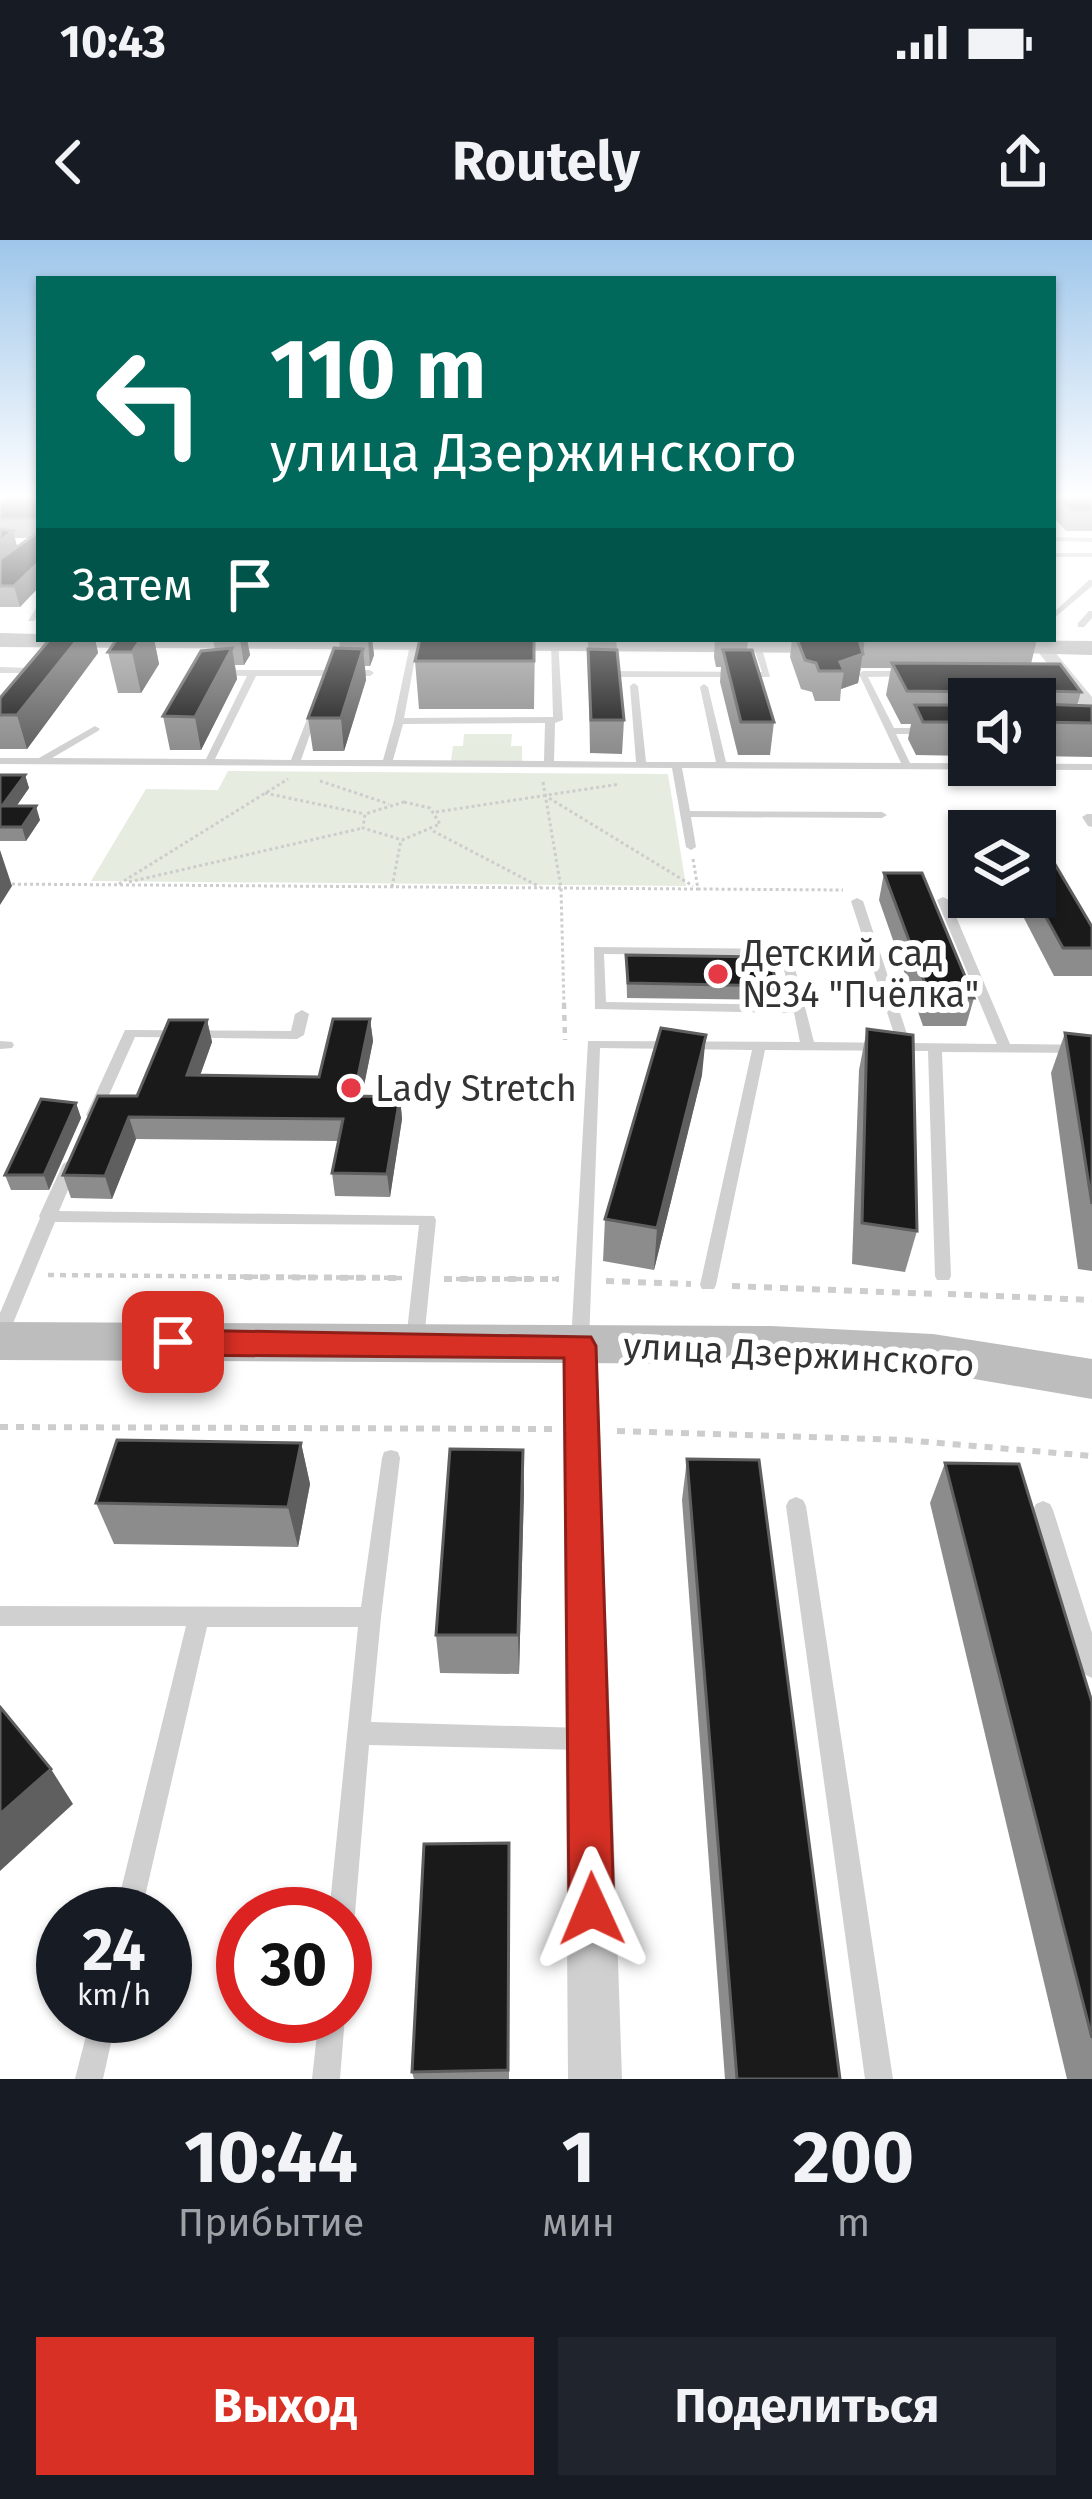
<!DOCTYPE html>
<html lang="ru">
<meta charset="utf-8">
<style>
:root{--surface:#171b24;--page:#20242c;--text:#f1f3f6;--muted:#9ea1a6;--accent:#d93025}
body{margin:0;font-family:"Fira Sans",sans-serif;background:var(--page);color:var(--text);height:100vh;display:flex;flex-direction:column;font-size:45px;white-space:nowrap}
*{box-sizing:border-box;margin:0}
p{font-size:39px;color:var(--muted)}
.icon{flex:none;width:66px;height:66px;fill:none;stroke:currentColor;stroke-width:2;stroke-linecap:round;stroke-linejoin:round}
.map{position:relative;height:1839px;overflow:hidden}
.sheet{display:flex;flex-direction:column;background:var(--surface);flex:1}
.sheet>*{flex:none}
.top-card{position:absolute;left:36px;top:36px;width:1020px;height:366px;border-radius:0px;box-shadow:0 3px 9px #0004;background:#00695c;color:#fff;overflow:hidden}
.tools{position:absolute;left:948px;top:438px;display:grid;gap:24px}
.tools a{display:grid;place-items:center;width:108px;height:108px;border-radius:0px;background:var(--surface);box-shadow:0 3px 9px #0004;font-size:60px}
.speed{position:absolute;left:36px;top:1647px;display:flex;gap:24px;font-size:60px;font-weight:700;text-align:center}
.speed>*{display:grid;place-content:center;width:156px;height:156px;border-radius:50%;background:var(--surface);box-shadow:0 3px 9px #0004;line-height:1}
.speed small{font-size:30px;font-weight:400}
.speed .limit{border:18px solid #d22;background:#fff;color:#111}
.pin{position:absolute;display:grid;place-items:center;width:102px;height:102px;color:#fff;margin:-51px;border-radius:24px;box-shadow:0 6px 18px #0006}
.me{position:absolute;width:132px;margin:-66px;rotate:359deg;stroke-linejoin:round;filter:drop-shadow(0 0 9px #0008)}
.turn{display:flex;align-items:center;gap:42px;height:252px;padding:0 36px;font-size:54px}
.turn .icon{width:156px;height:156px;stroke-width:2.5}
.turn b{display:block;font-size:84px;line-height:102px}
.then{display:flex;align-items:center;height:114px;padding:0 36px;background:#0003;gap:24px;font-size:45px}
.eta{display:flex;justify-content:space-evenly;align-items:center;height:204px;text-align:center}
.eta b{font-size:72px;font-weight:700;line-height:84px}
.action{display:flex;gap:24px;margin-top:auto;padding:24px 36px}
.action a{flex:1;height:138px;border-radius:0px;background:var(--accent);color:#fff;font-size:48px;font-weight:700;line-height:138px;text-align:center}
.action a+a{background:var(--page);color:var(--text)}
.status{display:flex;justify-content:space-between;align-items:center;height:84px;padding:0 60px;background:var(--surface);direction:ltr}
.status svg{height:33px;fill:currentColor}
header{display:flex;justify-content:space-between;align-items:center;height:156px;padding:0 36px;background:var(--surface);font-size:54px;font-weight:700}
.map>svg:first-child{display:block}
.green{fill:#e6ecdf}
.lines{fill:none;stroke-linecap:round;stroke-linejoin:round}
.path-far2{stroke:#cdcdcd;stroke-width:3;stroke-dasharray:3 3;stroke-linecap:butt}
.path-far1{stroke:#cdcdcd;stroke-width:4.5;stroke-dasharray:6 6;stroke-linecap:butt}
.path{stroke:#cdcdcd;stroke-width:6;stroke-dasharray:8 8;stroke-linecap:butt}
.service{fill:#d0d0d0;fill-rule:evenodd}
.minor{fill:#d0d0d0;fill-rule:evenodd}
.secondary{fill:#bdbdbd;fill-rule:evenodd}
.wall{fill:#8c8c8c;fill-rule:evenodd}
.shaded-wall{fill:#5f5f5f}
.building{fill:#1a1a1a;stroke:#5f5f5f;stroke-width:3}
.route{fill:#d93025;stroke:#8d1f18;stroke-width:3}
.poi-dot{fill:#e63946;stroke:#fff;stroke-width:4.5}
.labels{text-anchor:middle;stroke-width:12;stroke-linejoin:round;paint-order:stroke}
.poi-label{font-size:36px;fill:#333;stroke:#fff;text-anchor:start}
.street-label{font-size:36px;fill:#333;stroke:#fff}
</style>
<div class="status"><b>10:43</b><svg viewBox="0 0 49 12"><path d="M0 12V9h3v3zM5 12V6h3v6zM10 12V3h3v9zM15 12V0h3v12zM26 1h20v11H26zM47 4h2v5h-2z"/></svg></div>
<header><svg class="icon" aria-label="back" viewBox="0 0 24 24"><path d="M15 5l-7 7 7 7"/></svg>Routely<svg class="icon" aria-label="share" viewBox="0 0 24 24"><path d="M12 15V3M7 8l5-5 5 5M5 13v7h14v-7"/></svg></header>
<div class="map">
<svg width="1092" height="1839" viewBox="0 0 1092 1839">
<rect width="100%" height="100%" fill="#fff"/>
<g class="green">
<path d="M464 494H512L511 506H522V521H451L453 506H463Z"/>
<path d="M228 531 668 534 686 646 91 641 146 549 218 550Z"/>
</g>
<g class="lines">
<g class="path-far2">
<path d="M320 541 389 564"/>
<path d="M543 542 561 648 564 766"/>
<path d="M265 553 365 574"/>
<path d="M544 555 693 646"/>
<path d="M404 562 430 568 440 584 402 600 363 588 365 574Z"/>
<path d="M436 572 620 544"/>
<path d="M433 591 540 647"/>
<path d="M693 619 698 649 843 650"/>
<path d="M129 642 363 588"/>
<path d="M0 644 698 649"/>
<path d="M119 644 288 539"/>
<path d="M392 647 401 600"/>
</g>
<g class="path-far1">
<path d="M564 763 565 800"/>
<path d="M48 1035 403 1038"/>
<path d="M444 1039H559"/>
</g>
<g class="path">
<path d="M228 1037 403 1038"/>
<path d="M444 1039H559"/>
<path d="M606 1041 691 1044"/>
<path d="M732 1046 936 1054"/>
<path d="M948 1054 1092 1060"/>
<path d="M0 1187 552 1189"/>
<path d="M617 1191 904 1200 1092 1216"/>
</g>
<g class="service">
<path d="M1053 297 1092 298V302L1053 301Z"/>
<rect x="1053" y="313" width="39" height="4"/>
<path d="M1089 340H1092V346L1053 379V373Z"/>
<path d="M36 368H39V375L34 381H28Z"/>
<path d="M1089 371H1092V378L1084 387H1078V383Z"/>
<path d="M411 400 418 402 404 478 553 477 551 403 558 401 563 480 555 483 554 521 636 522 630 446 634 443 638 446 646 522H716L700 447 704 444 708 447 726 522 901 523 859 434 863 431H909L913 434 912 436 868 437 894 488H969V494H896L910 523 1092 524V530L682 528 690 571 882 572 887 575 882 578 691 577 696 607 691 610 686 607 672 528 0 524V518H39L95 486 100 489 98 491 52 518 206 519 247 436 212 435V431L215 430H370L374 433 370 436H256L215 519 291 520 311 469 315 466 319 469 301 520H383L394 481ZM545 483 544 521 393 520 403 484Z"/>
<path d="M757 403 761 405 770 437H604L600 434 604 431 762 432 753 405Z"/>
<path d="M0 427 32 428 36 431 28 439 24 436 26 433H0Z"/>
<path d="M1087 574H1092V587L1088 586 1082 577Z"/>
<path d="M943 657 949 660 1010 804 1092 805V813L942 812 951 1036 949 1040H937L935 1036 928 811 765 810 716 1045 714 1049H702L700 1045 752 810 600 808 589 1102 586 1107 580 1109 574 1107 571 1102 588 801 800 802 794 773 595 769 594 707 790 709 814 802 897 803 851 661 857 658 863 661 910 803 997 804 937 660ZM604 714 781 716 792 765 606 762Z"/>
<path d="M302 770 309 774 304 795 297 799 135 797 100 875 93 880 86 875 125 790 291 791 295 774Z"/>
<path d="M0 801 12 802 14 805 12 808 0 809Z"/>
<path d="M71 919 79 924 59 971 434 976 436 980 424 1100 421 1105 415 1107 409 1105 406 1100 419 985 55 982 9 1093 6 1098 0 1100V1073L40 978 39 976 63 924Z"/>
<path d="M391 1210 398 1212 400 1218 381 1377 371 1482 584 1488 592 1491 595 1499 592 1507 584 1510 369 1505 355 1674 351 1683 345 1685V1674H329L358 1387H207L141 1674H115L186 1386H0V1366L361 1367 382 1218 384 1212Z"/>
<path d="M796 1257 803 1260 806 1266 893 1839H865L786 1266 789 1260Z"/>
<path d="M1043 1261 1050 1264 1053 1270 1092 1393V1438L1084 1434 1081 1427 1033 1270 1036 1264Z"/>
<path d="M91 1776H117L103 1839H75Z"/>
<path d="M319 1776H345L340 1839H312Z"/>
</g>
<g class="minor">
<path d="M1028 399H1044L1092 457V474L1086 473Z"/>
<path d="M580 1091 592 1095 597 1105 622 1839H568L563 1105 568 1095Z"/>
</g>
<g class="secondary">
<path d="M0 393 39 394V399H845L856 406 845 413 0 407Z"/>
<path d="M979 400 1092 401V415L971 412 968 407Z"/>
<path d="M0 1082 771 1086 933 1094 1092 1119V1159L933 1132 771 1124 0 1120Z"/>
</g>
</g>
<g class="wall">
<path d="M0 256H39V347L20 367H0ZM15 298H30L17 307Z"/>
<path d="M1053 256H1092V291H1066L1053 277Z"/>
<path d="M50 399H95L98 413 27 509H0V458Z"/>
<path d="M117 399H154L159 424 141 453H118L108 412Z"/>
<path d="M213 399H247L250 415 244 425H235L237 439 201 510H170L163 476 215 410Z"/>
<path d="M339 399H372L374 415 370 426H365L366 440 344 511H313L308 478 340 409Z"/>
<path d="M535 399 534 469H419L415 421Z"/>
<path d="M588 399H616L624 480 622 514 590 513Z"/>
<path d="M715 399H748L747 410 774 482 770 515H738L720 442 721 427H716L714 417Z"/>
<path d="M792 399H1037L1031 424 1081 452 1077 466H1092V517L1035 516V459H969V516L916 515 908 499 911 484H901L886 455 891 428H861L858 443 841 449 840 461H815L812 452 801 449 790 417Z"/>
<path d="M0 535H25L29 548 16 566 40 580 26 601H0Z"/>
<path d="M884 633 974 758 966 786H923L879 660Z"/>
<path d="M1013 657H1035L1092 687V736H1054Z"/>
<path d="M626 715 776 746 774 760 627 758Z"/>
<path d="M370 779 373 801 362 856 400 857 402 879 390 957 335 956 332 933 339 901 136 899 112 959 71 958 63 935 207 780 212 802 200 835 319 837Z"/>
<path d="M867 789 917 991 905 1032 852 1024 859 830Z"/>
<path d="M1065 793 1092 796V1031L1078 1029 1051 833Z"/>
<path d="M702 835 654 1030 603 1021 605 979Z"/>
<path d="M76 863 81 878 49 950H11L5 935Z"/>
<path d="M301 1203 310 1244 298 1307 114 1304 96 1263Z"/>
<path d="M523 1210 524 1251 519 1434 440 1433 436 1395Z"/>
<path d="M687 1219 840 1839H725L682 1260Z"/>
<path d="M945 1223 1092 1462V1839H1067L930 1263Z"/>
<path d="M509 1603V1839H414L412 1832Z"/>
</g>
<g class="shaded-wall">
<path d="M13 291 18 310 0 325V301Z"/>
<path d="M39 322V347L20 367 14 346Z"/>
<path d="M78 399H95L98 413 27 509 17 475Z"/>
<path d="M141 399H154L159 424 141 453 132 412Z"/>
<path d="M240 399H247L250 415 244 425Z"/>
<path d="M368 399H372L374 415 370 426Z"/>
<path d="M865 399 858 443 841 449 844 431 840 422Z"/>
<path d="M232 408 237 439 201 510 195 477Z"/>
<path d="M363 409 366 440 344 511 341 478Z"/>
<path d="M25 535 29 548 7 580 2 566Z"/>
<path d="M36 566 40 580 26 601 22 587Z"/>
<path d="M0 610 12 646 0 665Z"/>
<path d="M370 779 373 801 357 879 354 856Z"/>
<path d="M207 780 212 802 192 858 187 835Z"/>
<path d="M706 795 702 835 654 1030 657 988Z"/>
<path d="M400 857 402 879 390 957 387 934Z"/>
<path d="M76 863 81 878 49 950 44 935Z"/>
<path d="M129 877 136 899 112 959 105 936Z"/>
<path d="M301 1203 310 1244 298 1307 288 1267Z"/>
<path d="M523 1210 524 1251 519 1434 518 1395Z"/>
<path d="M51 1529 73 1564 0 1631V1574Z"/>
</g>
<g class="building">
<path d="M10 256H39V322L14 346H0V319L37 293 39 279H0V264Z"/>
<path d="M1056 256H1092V271H1071Z"/>
<path d="M0 289 13 291 0 301Z"/>
<path d="M50 399H78L17 475H0V458Z"/>
<path d="M117 399H141L132 412H108Z"/>
<path d="M420 399H534V421H415Z"/>
<path d="M797 399H865L860 403 863 414 840 422 844 431H819L816 423 805 420Z"/>
<path d="M232 408 195 477 163 476 201 411Z"/>
<path d="M334 408 363 409 341 478H308Z"/>
<path d="M588 409 617 410 624 480H591Z"/>
<path d="M723 410H752L774 482H741Z"/>
<path d="M892 423 1060 424 1081 452 1044 451 1041 464 1092 466V483L1035 482V459H978L980 452 907 451Z"/>
<path d="M915 465H969V482H923Z"/>
<path d="M0 535H25L2 566H36L22 587H0Z"/>
<path d="M1035 599H1040L1092 687V708H1063L1035 657Z"/>
<path d="M884 633H922L974 758 930 757Z"/>
<path d="M626 715 771 717 776 746 628 743Z"/>
<path d="M333 779H370L354 856 400 857 387 934 332 933 343 879 129 877 105 936 63 935 98 856H137L169 780H207L187 835 319 837Z"/>
<path d="M661 788 706 795 657 988 605 979Z"/>
<path d="M867 789 913 795 917 991 862 983Z"/>
<path d="M1065 793 1092 796V964Z"/>
<path d="M41 859 76 863 44 935H5Z"/>
<path d="M117 1200 301 1203 288 1267 96 1263Z"/>
<path d="M450 1209 523 1210 518 1395H436Z"/>
<path d="M687 1219 759 1220 840 1839H737Z"/>
<path d="M945 1223 1019 1224 1092 1462V1798Z"/>
<path d="M0 1467 51 1529 0 1574Z"/>
<path d="M509 1603 508 1830 412 1832 424 1604Z"/>
</g>
<linearGradient id="sky" x2="0" y2="1"><stop stop-color="#9ec6ea"/><stop offset="0.5" stop-color="#fff"/><stop offset="1" stop-color="#fff" stop-opacity="0"/></linearGradient>
<rect width="1092" height="513" fill="url(#sky)"/>
<path class="route" d="M173 1090 591 1097 596 1106 614 1669 608 1685 592 1692 576 1685 569 1669 564 1118 173 1115 157 1102Z"/>
<g class="poi-dot">
<circle cx="718" cy="734" r="12"/>
<circle cx="351" cy="848" r="12"/>
</g>
<g class="labels">
<g class="poi-label">
<text x="742" y="726">Детский сад<tspan x="742" dy="41">№34 "Пчёлка"</tspan></text>
<text x="375" y="861">Lady Stretch</text>
</g>
<g class="street-label">
<text transform="translate(799 1114) rotate(3)" y="13">улица Дзержинского</text>
</g>
</g>
</svg>
<div class="tools">
<a><svg class="icon" aria-label="sound" viewBox="0 0 24 24"><path d="M4 9h4l5-4v14l-5-4H4zM17 9q2 3 0 6"/></svg></a>
<a><svg class="icon" aria-label="layers" viewBox="0 0 24 24"><path d="M12 4l9 5-9 5-9-5zM3 14l9 5 9-5"/></svg></a>
</div>
<div class="speed"><div>24<small>km/h</small></div><div class="limit">30</div></div>
<div class="pin" style="left:173px;top:1102px;background:#d93025"><svg class="icon" aria-label="arrive" viewBox="0 0 24 24"><path d="M6 21V4h12l-3 4 3 4H6"/></svg></div>
<svg class="me" style="left:592px;top:1669px" viewBox="-20 -20 40 40"><path d="M0-17L14 15 0 8-14 15z" fill="#d93025" stroke="#fff" stroke-width="4"/></svg>
<div class="top-card">
<div class="turn"><svg class="icon" aria-label="left" viewBox="0 0 24 24"><path d="M17 20v-9H6M10 6l-5 5 5 5"/></svg><div><b>110 m</b>улица Дзержинского</div></div>
<div class="then">Затем<svg class="icon" aria-label="arrive" viewBox="0 0 24 24"><path d="M6 21V4h12l-3 4 3 4H6"/></svg></div>
</div>
</div>
<section class="sheet">
<div class="eta">
<div><b>10:44</b><p>Прибытие</p></div>
<div><b>1</b><p>мин</p></div>
<div><b>200</b><p>m</p></div>
</div>
<div class="action"><a>Выход</a><a>Поделиться</a></div>
</section>
